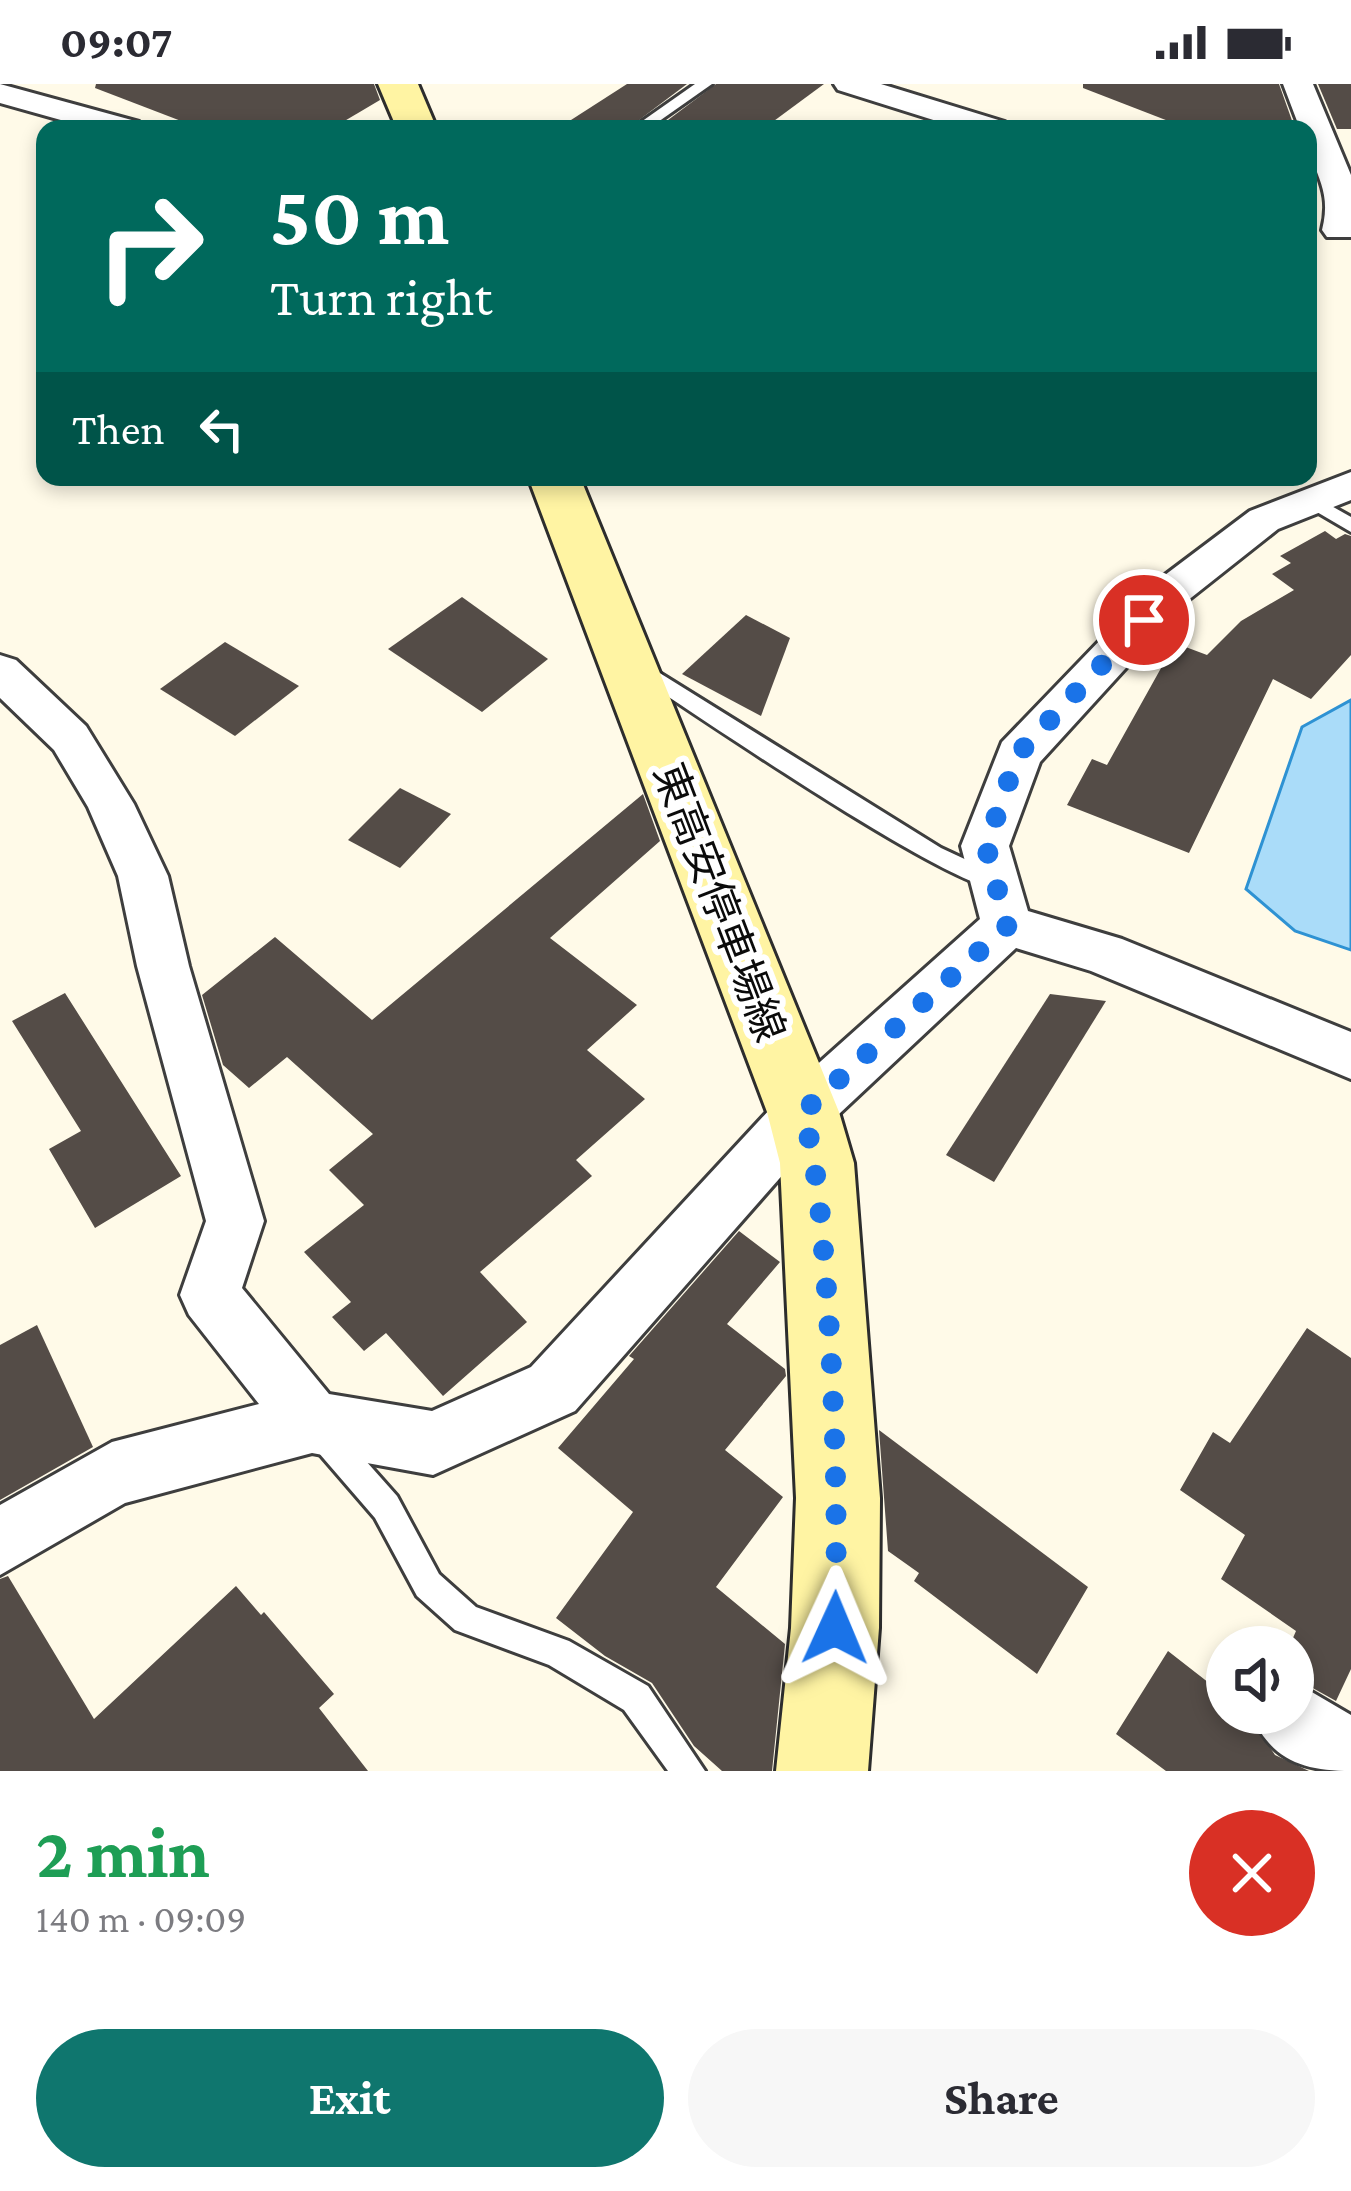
<!DOCTYPE html>
<meta charset="utf-8">
<style>
:root{--surface:#fff;--page:#f7f7f7;--text:#2b2b33;--muted:#7c7c81;--accent:#0f766e}
body{margin:0;font-family:"Crimson Pro","Noto Sans JP",serif;background:var(--page);color:var(--text);height:100vh;display:flex;flex-direction:column;font-size:45px;white-space:nowrap}
*{box-sizing:border-box;margin:0}
p{font-size:39px;color:var(--muted)}
.icon{flex:none;width:66px;height:66px;fill:none;stroke:currentColor;stroke-width:2;stroke-linecap:round;stroke-linejoin:round}
.map{position:relative;height:1687px;overflow:hidden}
.drawer{display:flex;flex-direction:column;background:var(--surface);flex:1}
.drawer>*{flex:none}
.top-card{position:absolute;left:36px;top:36px;width:1281px;height:366px;border-radius:24px;box-shadow:0 6px 18px #0003;background:#00695c;color:#fff;overflow:hidden}
.fabs{position:absolute;left:1206px;top:1542px;display:grid;gap:24px}
.fabs a{display:grid;place-items:center;width:108px;height:108px;border-radius:50%;background:var(--surface);box-shadow:0 6px 18px #0003;font-size:60px}
.pin{position:absolute;display:grid;place-items:center;width:102px;height:102px;color:#fff;margin:-51px;border:6px solid #fff;border-radius:50%;box-shadow:0 3px 12px #0007}
.me{position:absolute;width:132px;margin:-66px;rotate:1deg;stroke-linejoin:round;filter:drop-shadow(0 0 9px #0008)}
.turn{display:flex;align-items:center;gap:42px;height:252px;padding:0 36px;font-size:54px}
.turn .icon{width:156px;height:156px;stroke-width:2.5}
.turn b{display:block;font-size:84px;line-height:102px}
.then{display:flex;align-items:center;height:114px;padding:0 36px;background:#0003;gap:24px;font-size:45px}
.round{display:grid;place-items:center;flex:none;width:126px;height:126px;border-radius:63px;background:var(--page)}
.head{display:flex;align-items:center;justify-content:space-between;height:204px;padding:0 36px}
h1{font-size:72px;font-weight:700;line-height:90px;color:#1e9e55}
.cta{display:flex;gap:24px;margin-top:auto;padding:24px 36px}
.cta a{flex:1;height:138px;border-radius:72px;background:var(--accent);color:#fff;font-size:48px;font-weight:700;line-height:138px;text-align:center}
.cta a+a{background:var(--page);color:var(--text)}
.status{display:flex;justify-content:space-between;align-items:center;height:84px;padding:0 60px;background:var(--surface);direction:ltr}
.status svg{height:33px;fill:currentColor}
.map>svg:first-child{display:block}
.water{fill:#aadcf9;stroke:#2e92d3;stroke-width:3}
.building{fill:#544c47}
.lines{fill:none;stroke-linecap:round;stroke-linejoin:round}
.lane-casing{stroke:#3e3e3e;stroke-width:6}
.street-casing{stroke:#3e3e3e;stroke-width:6}
.secondary-casing{stroke:#2d2d2d;stroke-width:6}
.lane{fill:#fff;fill-rule:evenodd}
.street{fill:#fff;fill-rule:evenodd}
.secondary{fill:#fff4a3;fill-rule:evenodd}
.route{stroke:#1a73e8;stroke-width:21;stroke-dasharray:0 37.8}
.labels{text-anchor:middle;stroke-width:12;stroke-linejoin:round;paint-order:stroke}
.street-label{font-size:42px;fill:#0b0b0b;stroke:#fff}
</style>
<div class="status"><b>09:07</b><svg viewBox="0 0 49 12"><path d="M0 12V9h3v3zM5 12V6h3v6zM10 12V3h3v9zM15 12V0h3v12zM26 1h20v11H26zM47 4h2v5h-2z"/></svg></div>
<div class="map">
<svg width="1351" height="1687" viewBox="0 0 1351 1687">
<rect width="100%" height="100%" fill="#fffae8"/>
<path class="water" d="M1351 616V866L1295 847 1246 805 1302 643Z"/>
<g class="building">
<path d="M96 0H374L380 16 331 45H202L95 4Z"/>
<path d="M627 0H687L627 45H557Z"/>
<path d="M716 0H824L763 45H656Z"/>
<path d="M1083 0H1279L1295 45H1189L1083 4Z"/>
<path d="M1318 0H1351V45H1337Z"/>
<path d="M1325 447 1336 455 1345 450 1351 452V571L1311 615 1273 595 1189 769 1067 721 1092 675 1107 681 1175 559 1207 571 1241 537 1294 506 1272 490 1291 479 1280 472Z"/>
<path d="M462 513 548 575 482 628 388 565Z"/>
<path d="M746 531 790 554 761 632 682 590Z"/>
<path d="M225 558 299 602 235 652 160 605Z"/>
<path d="M400 704 451 730 400 784 348 756Z"/>
<path d="M643 710 660 757 550 854 637 921 587 966 645 1015 576 1076 592 1092 480 1188 527 1238 443 1312 386 1249 364 1267 332 1233 351 1218 304 1168 364 1121 329 1086 373 1050 287 973 249 1004 223 981 202 911 275 853 372 936Z"/>
<path d="M65 909 181 1092 95 1144 49 1065 81 1047 12 937Z"/>
<path d="M1050 910 1106 917 994 1098 946 1071Z"/>
<path d="M739 1147 780 1178 727 1240 785 1285 786 1292 725 1366 783 1413 716 1503 785 1560 772 1687H722L694 1662 652 1599 605 1572 556 1534 633 1428 558 1364 634 1275 629 1272Z"/>
<path d="M37 1241 93 1363 0 1416V1261Z"/>
<path d="M1307 1244 1351 1274V1585L1336 1617 1293 1593V1563H1289L1296 1547 1221 1495 1245 1451 1180 1406 1213 1348 1230 1359Z"/>
<path d="M879 1346 1088 1503 1037 1590 914 1497 919 1489 888 1467Z"/>
<path d="M8 1492 94 1635 236 1502 261 1531 264 1528 334 1610 319 1624 368 1687H0V1495Z"/>
<path d="M1168 1567 1227 1613V1629H1247L1275 1671 1309 1687H1166L1116 1650Z"/>
</g>
<g class="lines">
<g class="lane-casing">
<g id="lane">
<path d="M695 0H712L648 45H631Z"/>
<path d="M1312 411 1351 433V448L1305 421V413Z"/>
<path d="M634 573 941 764 1001 792 1005 798 1001 804C964 815 677 618 627 585L624 580Z"/>
<path d="M323 1336 334 1341 397 1412 439 1490 476 1523 569 1557 648 1602 705 1687H668L624 1626 549 1581 455 1546 417 1512 375 1434 312 1361 308 1351 312 1341Z"/>
</g>
</g>
<g class="street-casing">
<g id="street">
<path d="M0 0 139 38 144 45H93L0 19Z"/>
<path d="M834 0H881L1005 38 1010 45H962L838 6Z"/>
<path d="M1283 0H1313L1351 91V153H1327L1322 146C1334 101 1308 88 1308 45H1300Z"/>
<path d="M1351 388V416L1278 445 1187 517 1040 678 1009 762 1028 827 1122 855 1351 948V995L1091 887 1016 864 823 1045 575 1327 433 1391 312 1369 125 1419 0 1491V1421L112 1358 259 1320 189 1231 180 1211 206 1137 137 882 118 792 88 723 54 666 0 614V571L16 576 86 642 134 720 168 792 189 882 264 1137 242 1204 329 1310 432 1327 531 1283 783 1011 980 835 961 762 1002 658 1157 497 1250 427Z"/>
<path d="M1293 1597 1351 1631V1687C1303 1687 1270 1676 1251 1629H1293Z"/>
</g>
</g>
<g class="secondary-casing">
<g id="secondary">
<path d="M378 0H418L437 45H397Z"/>
<path d="M528 393H580L839 1028 854 1079 880 1414 879 1544 868 1687H776L791 1544 796 1414 780 1079 767 1028Z"/>
</g>
</g>
<use href="#lane" class="lane"/>
<use href="#street" class="street"/>
<use href="#secondary" class="secondary"/>
</g>
<g class="lines">
<path class="route" d="M835 1544C838 1432 835 1322 827 1211 822 1149 819 1088 803 1028L1007 842 986 762 1018 670 1144 536"/>
</g>
<g class="labels">
<g class="street-label">
<text transform="translate(720 818) rotate(69)" y="15">東高安停車場線</text>
</g>
</g>
</svg>
<div class="fabs">
<a><svg class="icon" aria-label="sound" viewBox="0 0 24 24"><path d="M4 9h4l5-4v14l-5-4H4zM17 9q2 3 0 6"/></svg></a>
</div>
<div class="pin" style="left:1144px;top:536px;background:#d93025"><svg class="icon" aria-label="arrive" viewBox="0 0 24 24"><path d="M6 21V4h12l-3 4 3 4H6"/></svg></div>
<svg class="me" style="left:835px;top:1544px" viewBox="-20 -20 40 40"><path d="M0-17L14 15 0 8-14 15z" fill="#1a73e8" stroke="#fff" stroke-width="4"/></svg>
<div class="top-card">
<div class="turn"><svg class="icon" aria-label="right" viewBox="0 0 24 24"><path d="M7 20v-9h11M14 6l5 5-5 5"/></svg><div><b>50 m</b>Turn right</div></div>
<div class="then">Then<svg class="icon" aria-label="left" viewBox="0 0 24 24"><path d="M17 20v-9H6M10 6l-5 5 5 5"/></svg></div>
</div>
</div>
<section class="drawer">
<div class="head"><div><h1>2 min</h1><p>140 m · 09:09</p></div><a class="round" style="background:#d93025;color:#fff"><svg class="icon" aria-label="close" viewBox="0 0 24 24"><path d="M6 6l12 12M18 6L6 18"/></svg></a></div>
<div class="cta"><a>Exit</a><a>Share</a></div>
</section>
